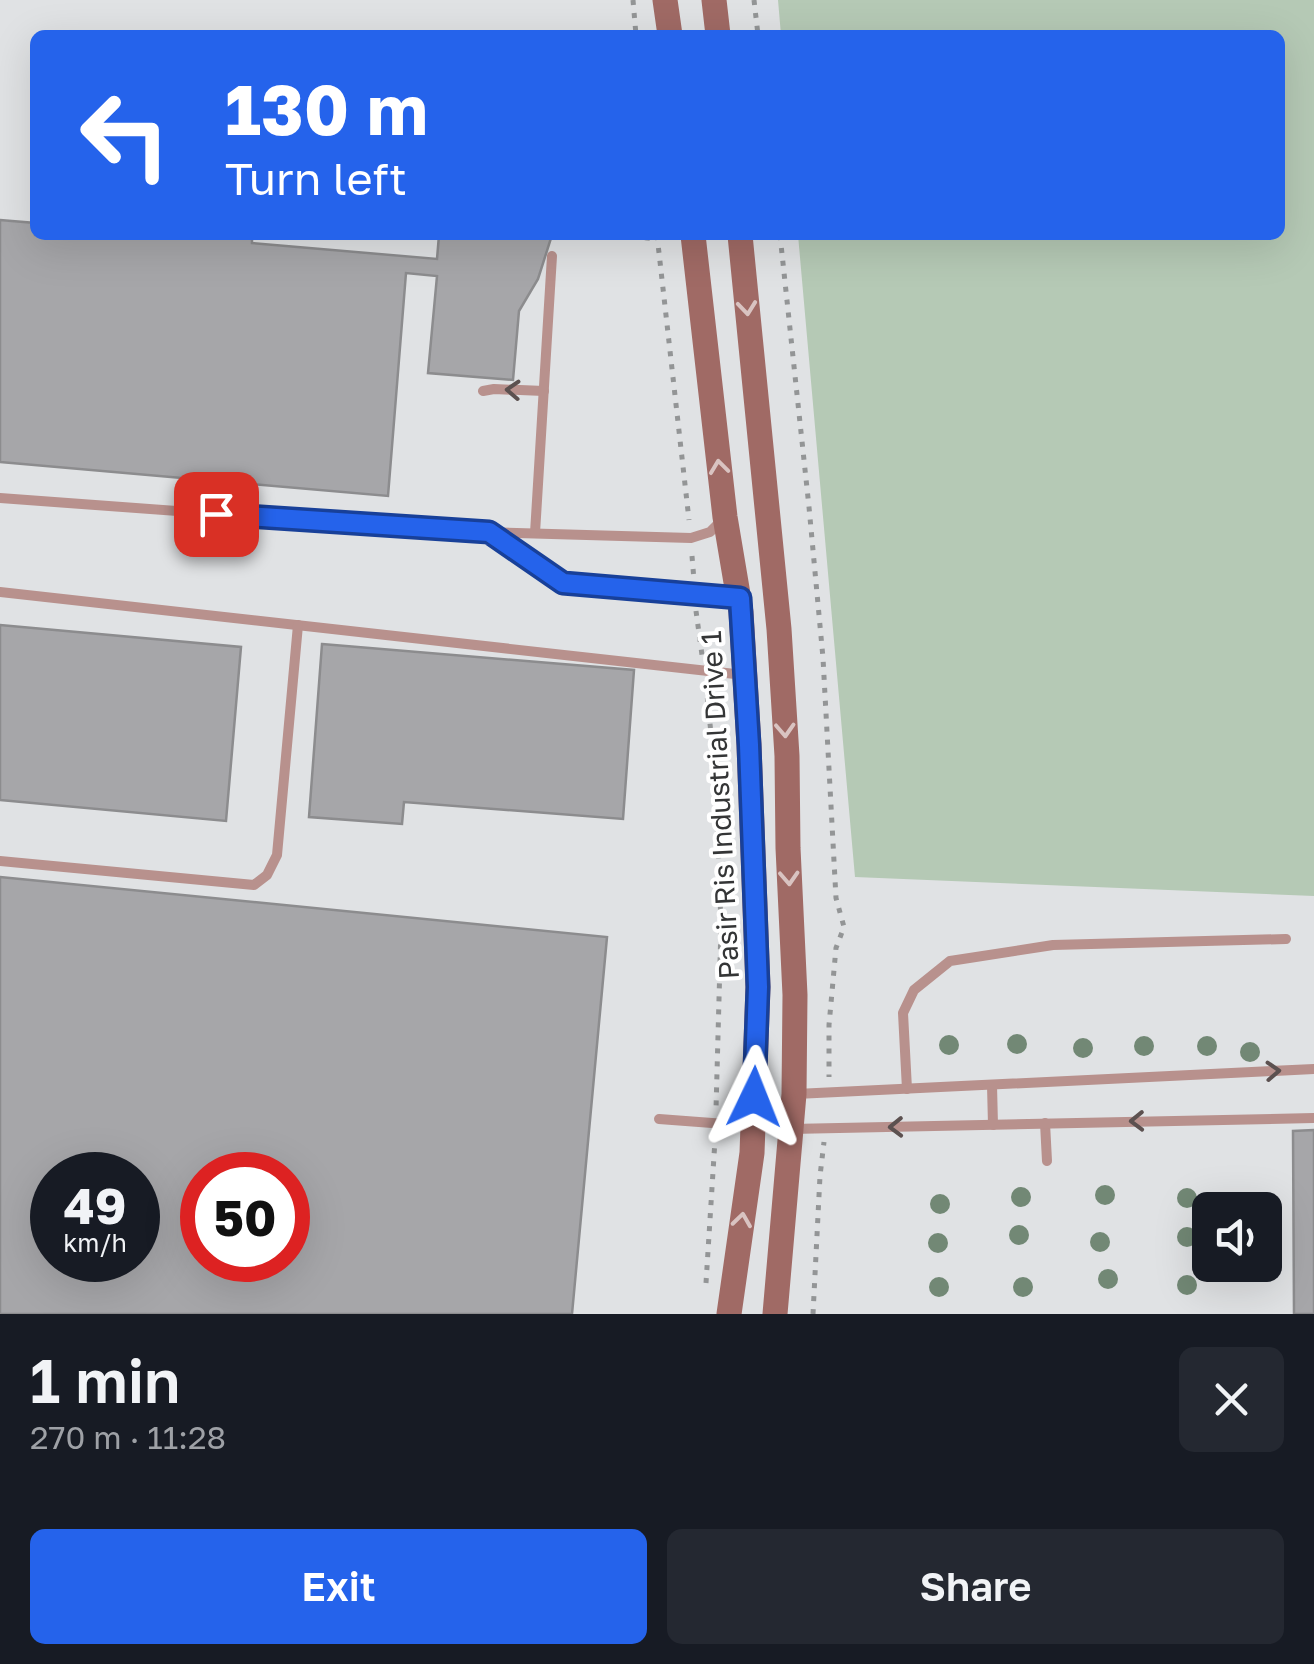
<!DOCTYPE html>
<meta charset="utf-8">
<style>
:root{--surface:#171b24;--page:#242831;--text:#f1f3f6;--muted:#9ea1a6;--accent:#2563eb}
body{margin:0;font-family:"Golos Text",sans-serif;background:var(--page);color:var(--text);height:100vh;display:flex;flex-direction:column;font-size:38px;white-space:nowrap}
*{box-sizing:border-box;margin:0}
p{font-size:32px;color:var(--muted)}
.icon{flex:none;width:55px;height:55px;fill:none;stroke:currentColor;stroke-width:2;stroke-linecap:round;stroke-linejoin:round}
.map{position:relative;height:1314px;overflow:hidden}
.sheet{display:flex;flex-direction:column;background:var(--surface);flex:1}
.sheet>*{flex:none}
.guide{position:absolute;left:30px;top:30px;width:1255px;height:210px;border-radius:15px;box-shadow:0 10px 40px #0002;background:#2563eb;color:#fff;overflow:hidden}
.fabs{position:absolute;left:1192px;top:1192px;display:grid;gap:20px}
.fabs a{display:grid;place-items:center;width:90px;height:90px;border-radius:15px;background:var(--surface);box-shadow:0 10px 40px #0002;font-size:50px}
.speed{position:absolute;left:30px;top:1152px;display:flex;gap:20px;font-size:50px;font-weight:700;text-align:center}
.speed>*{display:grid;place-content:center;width:130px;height:130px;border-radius:50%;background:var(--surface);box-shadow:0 10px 40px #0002;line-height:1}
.speed small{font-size:25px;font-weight:400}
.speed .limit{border:15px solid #d22;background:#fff;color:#111}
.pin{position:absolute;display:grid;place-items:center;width:85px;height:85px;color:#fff;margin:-42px;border-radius:20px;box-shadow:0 5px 15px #0006}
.me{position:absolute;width:110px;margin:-55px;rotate:2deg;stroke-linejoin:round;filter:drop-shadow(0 0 8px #0008)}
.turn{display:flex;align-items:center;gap:35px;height:210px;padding:0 30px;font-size:45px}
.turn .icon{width:130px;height:130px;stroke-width:2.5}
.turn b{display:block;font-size:70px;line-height:85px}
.round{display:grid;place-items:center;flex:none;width:105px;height:105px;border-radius:15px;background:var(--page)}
.overview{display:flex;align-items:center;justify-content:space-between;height:170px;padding:0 30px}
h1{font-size:60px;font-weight:600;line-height:75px}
.action{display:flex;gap:20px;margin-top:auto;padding:20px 30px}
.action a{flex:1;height:115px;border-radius:15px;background:var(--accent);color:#fff;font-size:40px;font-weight:600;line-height:115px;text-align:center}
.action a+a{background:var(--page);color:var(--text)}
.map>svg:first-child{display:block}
.green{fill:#b5c9b5}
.building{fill:#a6a6a9;stroke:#8c8c8e;stroke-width:2.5;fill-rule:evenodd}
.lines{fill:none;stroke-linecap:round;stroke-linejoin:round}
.path{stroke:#939596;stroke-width:5;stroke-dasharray:5 8;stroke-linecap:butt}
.service{stroke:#b8918d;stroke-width:10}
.secondary{stroke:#a06a65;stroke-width:25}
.tree{fill:#728875}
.oneway{stroke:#d9c3c1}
.oneway2{stroke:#5c5150}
.route-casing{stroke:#184099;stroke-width:25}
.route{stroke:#2563eb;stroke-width:18}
.labels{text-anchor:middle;stroke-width:8;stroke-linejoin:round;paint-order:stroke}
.street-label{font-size:28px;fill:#343536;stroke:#fff}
</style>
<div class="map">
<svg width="1314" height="1314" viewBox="0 0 1314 1314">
<rect width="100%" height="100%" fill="#e0e2e4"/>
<path class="green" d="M778 0H1314V896L855 877 798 235H1280V35H781Z"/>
<g class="building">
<path d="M0 220 35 223V235H252V243L437 259 439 235H552L538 279 519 311 513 380 428 373 437 276 406 273 388 496 0 462Z"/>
<path d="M0 625 241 647 226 821 0 800Z"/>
<path d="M322 644 634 670 623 819 404 802 402 824 309 817Z"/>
<path d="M0 877 607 937 572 1314H0ZM52 1175H138V1260H52ZM202 1175H288V1260H202Z"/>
<path d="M1314 1130V1314H1294L1293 1131Z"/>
</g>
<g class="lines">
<g class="path">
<path d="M633 0 636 35"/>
<path d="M754 0 758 35"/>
<path d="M619 235 657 239"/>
<path d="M657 235 689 520"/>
<path d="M780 235 809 507 823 658 836 898 844 927 836 948 829 1025V1077"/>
<path d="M692 556 694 580"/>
<path d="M696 611 702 655"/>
<path d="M706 685 716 782 721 926 716 1109"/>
<path d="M706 1283 715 1140"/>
<path d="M813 1314 820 1176 824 1142"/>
</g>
<g class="service">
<path d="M483 391 494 389 544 391"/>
<path d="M0 498 448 531 691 538 710 532 722 520"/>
<path d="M535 533 552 256"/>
<path d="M492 534 563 583 739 598"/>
<path d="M0 592 744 675"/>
<path d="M0 861 254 885 267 875 277 855 298 625"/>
<path d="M992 1085 993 1125"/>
<path d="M907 1089 903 1013 914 990 950 961 1053 945 1286 939"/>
<path d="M796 1094 1314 1069"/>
<path d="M659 1119 752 1126"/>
<path d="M1045 1123 1047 1161"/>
<path d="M791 1129 1314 1118"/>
</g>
<g class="secondary">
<path d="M665 0 670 35"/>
<path d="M714 0 718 35"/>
<path d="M693 235 725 517 741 612 749 745 758 987 752 1153 729 1314"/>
<path d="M740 235 779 629 787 756 788 848 795 995 794 1094 775 1314"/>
</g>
</g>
<g class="tree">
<circle cx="1017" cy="1044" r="10"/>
<circle cx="949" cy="1045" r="10"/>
<circle cx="1144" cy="1046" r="10"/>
<circle cx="1207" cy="1046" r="10"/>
<circle cx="1083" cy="1048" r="10"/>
<circle cx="1250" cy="1052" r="10"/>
<circle cx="1105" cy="1195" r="10"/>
<circle cx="1021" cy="1197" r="10"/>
<circle cx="1187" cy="1198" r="10"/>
<circle cx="940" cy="1204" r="10"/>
<circle cx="1019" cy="1235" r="10"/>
<circle cx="1187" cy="1237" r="10"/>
<circle cx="1100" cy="1242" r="10"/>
<circle cx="938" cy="1243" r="10"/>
<circle cx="1108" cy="1279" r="10"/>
<circle cx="1187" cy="1285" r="10"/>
<circle cx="939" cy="1287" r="10"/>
<circle cx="1023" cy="1287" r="10"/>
</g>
<defs><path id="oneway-chevron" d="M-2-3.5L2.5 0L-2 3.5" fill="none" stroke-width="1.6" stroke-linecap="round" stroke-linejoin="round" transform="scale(2.5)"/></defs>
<g class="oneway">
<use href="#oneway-chevron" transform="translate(747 308) rotate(84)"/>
<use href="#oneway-chevron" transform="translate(719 467) rotate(-97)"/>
<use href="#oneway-chevron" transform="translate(785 730) rotate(87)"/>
<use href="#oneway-chevron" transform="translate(789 878) rotate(87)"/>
<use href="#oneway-chevron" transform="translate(742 1220) rotate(-82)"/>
</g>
<g class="oneway2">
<use href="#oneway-chevron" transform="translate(513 390) rotate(-177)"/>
<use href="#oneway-chevron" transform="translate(1273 1071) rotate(-3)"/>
<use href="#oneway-chevron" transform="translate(1137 1121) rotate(179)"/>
<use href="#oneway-chevron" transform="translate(896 1127) rotate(179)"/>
</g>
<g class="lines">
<g class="route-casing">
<path id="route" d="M216 514 489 532 563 583 740 598 749 745 758 987 754 1097"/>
</g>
<use href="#route" class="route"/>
</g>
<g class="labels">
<g class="street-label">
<text transform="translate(720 805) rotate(-93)" y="10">Pasir Ris Industrial Drive 1</text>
</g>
</g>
</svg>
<div class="fabs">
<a><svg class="icon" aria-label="sound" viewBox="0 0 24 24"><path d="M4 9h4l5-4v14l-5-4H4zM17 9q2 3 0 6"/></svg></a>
</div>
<div class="speed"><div>49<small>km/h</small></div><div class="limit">50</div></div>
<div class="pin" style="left:216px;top:514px;background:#d93025"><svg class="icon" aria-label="arrive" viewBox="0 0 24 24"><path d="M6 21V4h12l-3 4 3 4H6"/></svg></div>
<svg class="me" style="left:754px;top:1097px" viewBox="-20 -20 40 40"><path d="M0-17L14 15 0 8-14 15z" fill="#2563eb" stroke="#fff" stroke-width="4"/></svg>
<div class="guide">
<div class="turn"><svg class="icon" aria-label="left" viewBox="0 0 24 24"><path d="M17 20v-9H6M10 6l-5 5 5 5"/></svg><div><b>130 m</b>Turn left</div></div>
</div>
</div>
<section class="sheet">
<div class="overview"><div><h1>1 min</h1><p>270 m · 11:28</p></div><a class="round"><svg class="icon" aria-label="close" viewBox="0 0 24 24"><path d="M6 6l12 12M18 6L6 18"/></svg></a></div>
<div class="action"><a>Exit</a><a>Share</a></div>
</section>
